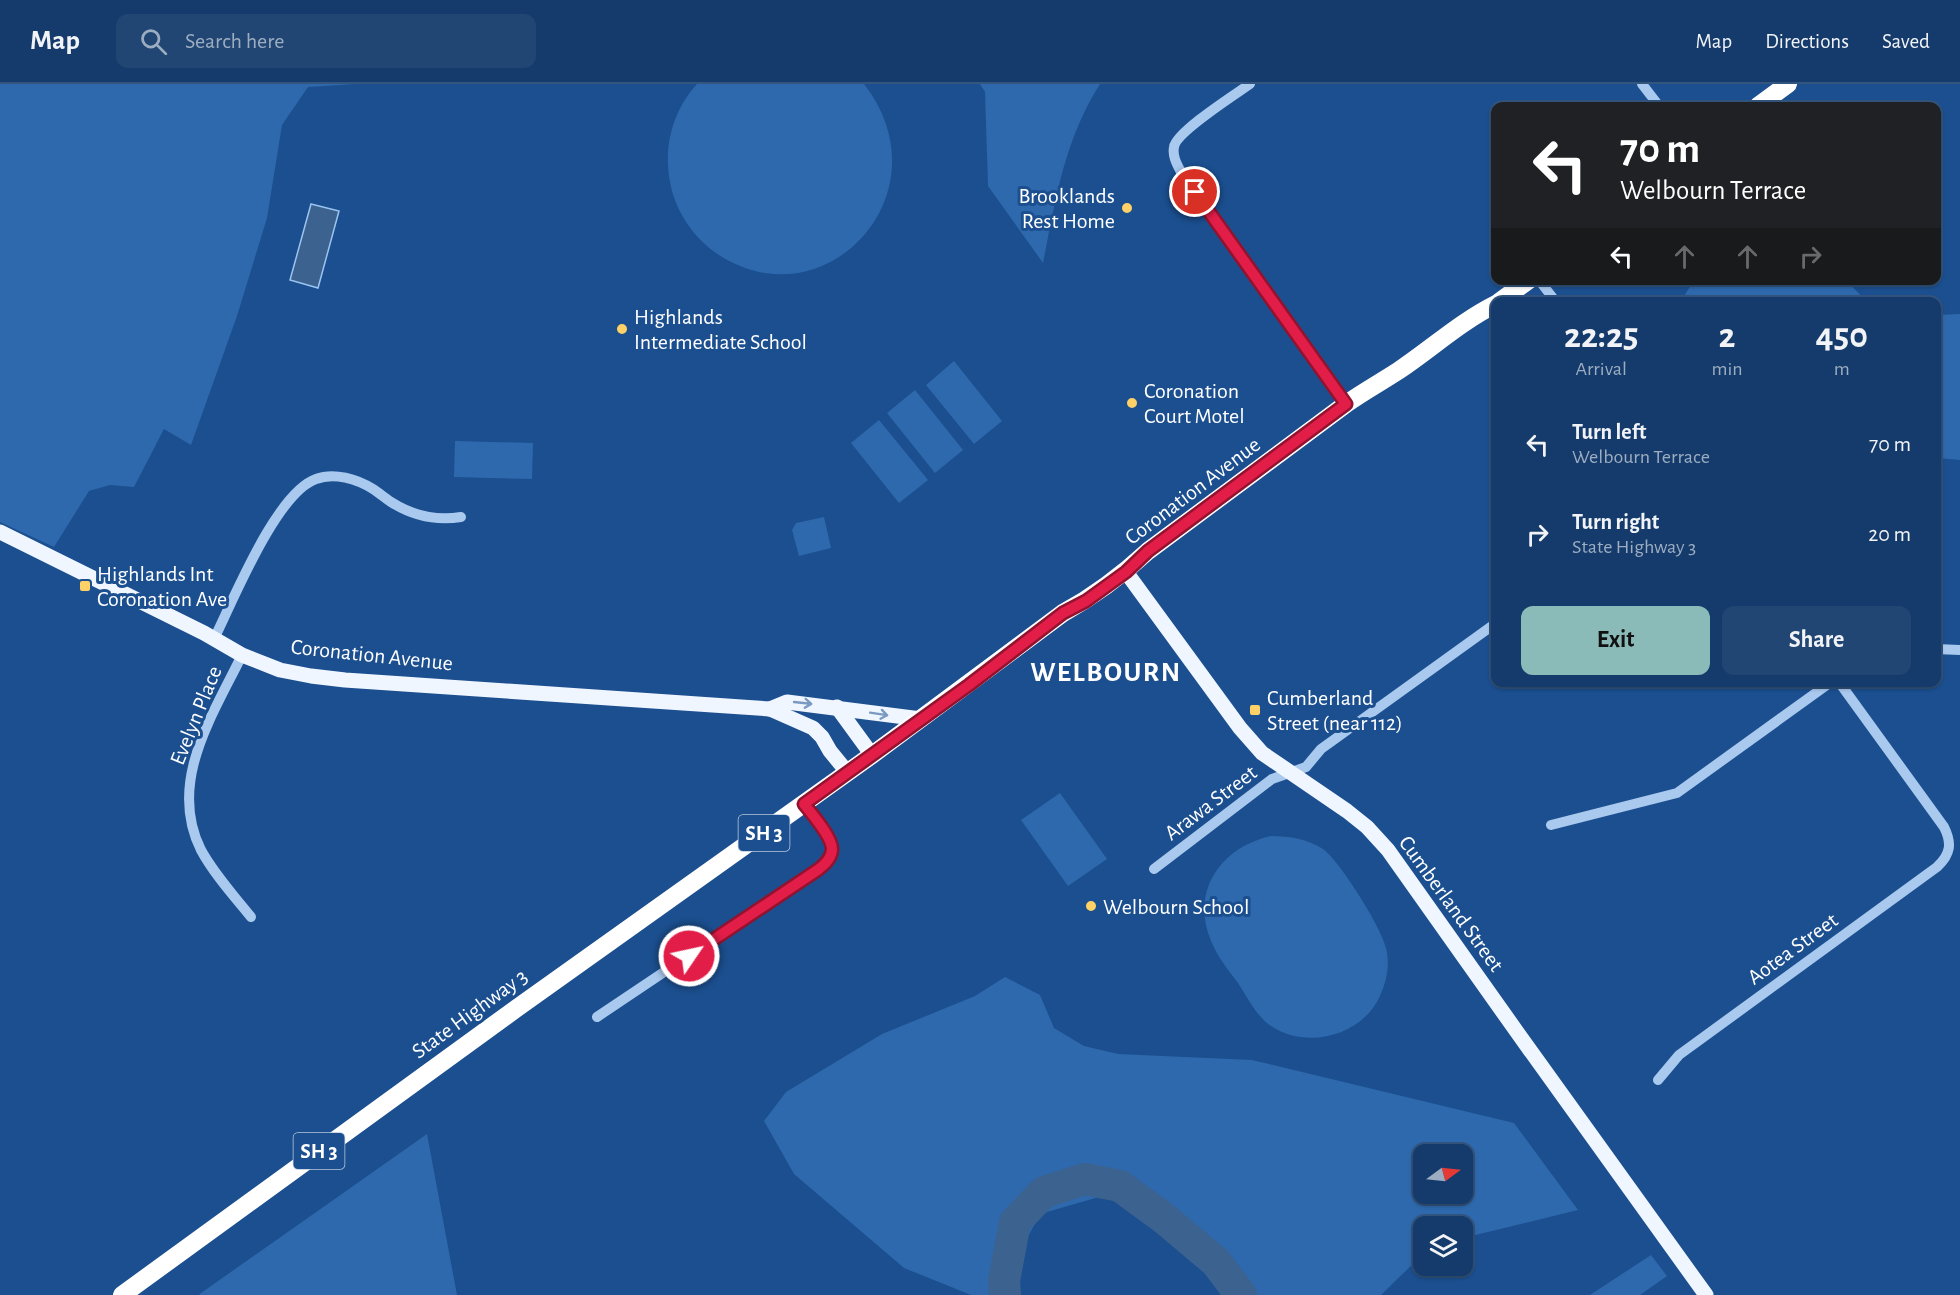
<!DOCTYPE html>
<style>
:root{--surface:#143b6b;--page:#214673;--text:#f1f3f6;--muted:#9dadc1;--line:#33557e;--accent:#8bbbb9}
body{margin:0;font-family:"Alegreya Sans",sans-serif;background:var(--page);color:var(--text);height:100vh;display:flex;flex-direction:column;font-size:22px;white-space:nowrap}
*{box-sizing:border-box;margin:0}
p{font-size:20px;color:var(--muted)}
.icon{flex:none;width:33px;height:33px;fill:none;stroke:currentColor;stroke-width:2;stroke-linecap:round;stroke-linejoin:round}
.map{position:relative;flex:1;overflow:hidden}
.drawer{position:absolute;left:1491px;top:213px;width:450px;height:390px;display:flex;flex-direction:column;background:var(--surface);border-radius:12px;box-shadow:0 2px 4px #0004,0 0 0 2px var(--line)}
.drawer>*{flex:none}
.guide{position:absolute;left:1491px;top:18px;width:450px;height:183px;border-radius:12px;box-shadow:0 2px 4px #0004,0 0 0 2px var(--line);background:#202124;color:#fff;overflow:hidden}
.needle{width:39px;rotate:75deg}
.tools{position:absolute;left:1413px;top:1060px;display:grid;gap:12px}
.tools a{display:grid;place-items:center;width:60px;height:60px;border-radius:12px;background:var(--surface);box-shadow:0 2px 4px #0004,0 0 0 2px var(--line);font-size:30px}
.pin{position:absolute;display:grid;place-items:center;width:51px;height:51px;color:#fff;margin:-26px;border:3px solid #fff;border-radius:50%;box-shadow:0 2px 6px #0007}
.me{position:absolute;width:66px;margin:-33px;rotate:56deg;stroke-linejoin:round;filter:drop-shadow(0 0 4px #0008)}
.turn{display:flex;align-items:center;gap:21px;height:126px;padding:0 30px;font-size:27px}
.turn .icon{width:78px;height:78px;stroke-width:2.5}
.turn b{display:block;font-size:42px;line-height:51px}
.lanes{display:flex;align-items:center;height:57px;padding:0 30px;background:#0003;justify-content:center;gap:30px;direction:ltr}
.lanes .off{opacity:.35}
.eta{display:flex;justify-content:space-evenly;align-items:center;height:102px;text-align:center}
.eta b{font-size:36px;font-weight:600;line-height:42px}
.action{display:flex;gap:12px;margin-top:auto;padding:12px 30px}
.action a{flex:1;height:69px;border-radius:12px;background:var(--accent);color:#111;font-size:24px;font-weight:600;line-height:69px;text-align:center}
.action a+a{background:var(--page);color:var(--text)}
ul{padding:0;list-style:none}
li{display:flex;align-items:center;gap:18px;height:90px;padding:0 30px}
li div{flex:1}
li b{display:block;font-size:22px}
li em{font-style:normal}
header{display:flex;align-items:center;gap:36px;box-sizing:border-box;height:84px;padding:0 30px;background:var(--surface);border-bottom:2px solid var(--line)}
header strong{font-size:28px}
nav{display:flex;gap:33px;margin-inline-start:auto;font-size:21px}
.search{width:420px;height:54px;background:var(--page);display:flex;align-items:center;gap:15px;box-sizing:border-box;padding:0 21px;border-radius:12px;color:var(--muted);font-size:22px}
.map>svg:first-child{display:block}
.green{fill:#2e69ad;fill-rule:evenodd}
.water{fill:#3c6290;stroke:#9cc4f0;stroke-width:1.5}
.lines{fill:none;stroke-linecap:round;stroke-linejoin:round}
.river{stroke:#3c6290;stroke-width:32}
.minor{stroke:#a9c9ee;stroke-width:10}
.major{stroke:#f0f6ff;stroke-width:15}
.highway{stroke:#fff;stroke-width:18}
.oneway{stroke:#7b9ac1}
.route-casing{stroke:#92132f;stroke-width:15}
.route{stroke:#e11d48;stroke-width:10}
.poi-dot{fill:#ffd166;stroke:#1b4f8f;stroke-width:2}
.labels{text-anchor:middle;stroke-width:6;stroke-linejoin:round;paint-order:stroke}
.shield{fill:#1b4f8f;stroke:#bbcadd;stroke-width:1.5}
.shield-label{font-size:21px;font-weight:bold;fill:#fff}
.poi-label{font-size:22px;fill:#fff;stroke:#1b4f8f;text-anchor:start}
.street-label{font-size:22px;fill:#fff;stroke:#1b4f8f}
.district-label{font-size:28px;font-weight:bold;letter-spacing:1.5px;fill:#fff;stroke:#1b4f8f}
</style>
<header>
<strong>Map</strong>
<div class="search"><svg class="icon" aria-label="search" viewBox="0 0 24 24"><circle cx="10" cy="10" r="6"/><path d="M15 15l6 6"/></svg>Search here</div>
<nav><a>Map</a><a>Directions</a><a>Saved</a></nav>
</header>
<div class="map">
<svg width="1960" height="1211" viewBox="0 0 1960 1211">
<rect width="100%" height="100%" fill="#1b4f8f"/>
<g class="green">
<path d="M0 0H355L308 3 282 41 267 134 237 232 191 361 164 345 134 403 110 401 89 407 54 463 0 438Z"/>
<path d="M697 0H864C949 109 824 243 716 169 692 152 675 126 670 98 663 63 673 26 697 0Z"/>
<path d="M980 0H1100C1064 57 1056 114 1043 179L988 102 985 8Z"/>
<path d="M1694 196 1847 197 1866 217H1681Z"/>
<path d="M1960 230V376L1937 374V231Z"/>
<path d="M954 277 1002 337 974 360 926 301Z"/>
<path d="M915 306 963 366 935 389 887 329Z"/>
<path d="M879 336 928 396 899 419 851 359Z"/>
<path d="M455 357 533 359 532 395 454 393Z"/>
<path d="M824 433 831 464 799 472 792 446 796 439Z"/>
<path d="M1060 709 1107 775 1068 802 1021 736Z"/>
<path d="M1271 752C1290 752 1307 755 1323 765 1339 776 1382 844 1386 864 1390 880 1387 897 1380 912 1362 952 1307 966 1271 942 1256 932 1248 914 1238 899 1228 886 1217 872 1211 857 1190 807 1221 763 1271 752Z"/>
<path d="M1005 893 1040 911 1054 944 1084 962 1118 970 1252 976 1514 1039 1578 1126 1463 1154 1462 1143H1424L1423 1170 1381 1211H1238L1201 1171 1145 1128 1106 1111 1040 1130 997 1211H971L904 1184 794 1090 764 1037 786 1008 882 950 975 912ZM1424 1071H1462V1110H1424Z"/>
<path d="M427 1050 457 1211H199L201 1209Z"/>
<path d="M1651 1171 1667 1192 1640 1211H1590Z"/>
</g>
<path class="water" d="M311 120 339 127 318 204 290 196Z"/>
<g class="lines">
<path class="river" d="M1005 1211 1004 1197 1015 1138 1044 1108 1085 1095 1120 1102 1165 1135 1216 1178 1241 1211"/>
<g class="minor">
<path d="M1250 0C1236 10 1176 48 1174 63 1172 73 1178 82 1182 90L1346 320"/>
<path d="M1642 0 1659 22"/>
<path d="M1539 196 1556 218"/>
<path d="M214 555C233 517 276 409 316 395 334 388 357 395 373 405 379 409 385 414 391 418 413 432 436 437 461 433"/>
<path d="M1936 565 1960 566"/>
<path d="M242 571C213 631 167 698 201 766 214 790 234 812 251 833"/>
<path d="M1551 741 1677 709 1831 598"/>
<path d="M1154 785 1272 695 1306 683 1321 665 1496 539"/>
<path d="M597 933 825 780 830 774 832 764 819 740 804 720"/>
<path d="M1658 996 1679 971 1937 783C1951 770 1952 759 1944 743L1839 598"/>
</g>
<g class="major">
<path d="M0 448 204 549 242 571 280 586 311 592 345 596 770 625 813 644 822 653 830 667 848 689"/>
<path d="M1126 488 1240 644 1262 669 1347 727 1367 743 1388 766 1517 948 1706 1211"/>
<path d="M837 623 872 671"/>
<path d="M770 625 787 618 921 635"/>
</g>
<g class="highway">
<path d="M1758 22 1788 0"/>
<path d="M1499 218 1529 196"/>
<path d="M122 1211 517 924 872 671 1063 529C1094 512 1122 491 1148 467L1346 320C1363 308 1381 298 1398 287 1431 265 1460 238 1496 220"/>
</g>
</g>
<defs><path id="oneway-shaft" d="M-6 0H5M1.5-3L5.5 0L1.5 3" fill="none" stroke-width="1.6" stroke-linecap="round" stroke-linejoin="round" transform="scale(1.5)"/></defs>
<g class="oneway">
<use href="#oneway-shaft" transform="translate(803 619) rotate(6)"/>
<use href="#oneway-shaft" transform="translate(879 630) rotate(9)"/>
</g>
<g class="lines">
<g class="route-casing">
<path id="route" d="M689 872 819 785C825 780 832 774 832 765 832 753 812 730 804 720L969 601 1063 529 1086 517 1126 488 1148 467 1346 320 1195 108"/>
</g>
<use href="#route" class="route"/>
</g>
<g class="poi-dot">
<circle cx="1127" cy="124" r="6"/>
<circle cx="622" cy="245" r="6"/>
<circle cx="1132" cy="319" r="6"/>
<rect x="79" y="496" width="12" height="12" rx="3"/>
<rect x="1249" y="620" width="12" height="12" rx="3"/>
<circle cx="1091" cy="822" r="6"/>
</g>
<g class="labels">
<g class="shield">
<rect x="738.5" y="731" width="51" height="36" rx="4.5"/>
<rect x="293.5" y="1049" width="51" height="36" rx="4.5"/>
</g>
<g class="shield-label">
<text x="764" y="756">SH 3</text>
<text x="319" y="1074">SH 3</text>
</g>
<g class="poi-label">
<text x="1115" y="119" text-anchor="end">Brooklands<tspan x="1115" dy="25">Rest Home</tspan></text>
<text x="634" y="240">Highlands<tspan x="634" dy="25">Intermediate School</tspan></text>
<text x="1144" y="314">Coronation<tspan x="1144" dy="25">Court Motel</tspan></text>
<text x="97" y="497">Highlands Int<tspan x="97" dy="25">Coronation Ave</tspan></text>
<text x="1267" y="621">Cumberland<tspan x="1267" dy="25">Street (near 112)</tspan></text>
<text x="1103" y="830">Welbourn School</text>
</g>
<g class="street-label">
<text transform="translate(1192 406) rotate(-37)" y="8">Coronation Avenue</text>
<text transform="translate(372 570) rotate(6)" y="8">Coronation Avenue</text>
<text transform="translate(195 631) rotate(-68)" y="8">Evelyn Place</text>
<text transform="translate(1210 718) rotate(-37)" y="8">Arawa Street</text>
<text transform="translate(1452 819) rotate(54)" y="8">Cumberland Street</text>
<text transform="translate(1792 864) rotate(-36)" y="8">Aotea Street</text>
<text transform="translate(469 929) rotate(-36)" y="8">State Highway 3</text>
</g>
<g class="district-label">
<text x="1106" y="597">WELBOURN</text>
</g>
</g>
</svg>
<div class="tools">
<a><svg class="needle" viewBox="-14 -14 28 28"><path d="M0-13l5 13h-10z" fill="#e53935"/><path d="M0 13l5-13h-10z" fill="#9dadc1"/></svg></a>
<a><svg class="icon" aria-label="layers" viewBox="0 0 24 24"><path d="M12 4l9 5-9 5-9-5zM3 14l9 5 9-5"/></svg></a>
</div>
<div class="pin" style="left:1195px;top:108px;background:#d93025"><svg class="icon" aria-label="arrive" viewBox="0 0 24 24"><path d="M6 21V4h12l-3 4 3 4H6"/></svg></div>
<svg class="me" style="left:689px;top:872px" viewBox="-20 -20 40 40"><circle r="17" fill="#e11d48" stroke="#fff" stroke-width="3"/><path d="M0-11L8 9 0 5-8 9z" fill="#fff"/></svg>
<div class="guide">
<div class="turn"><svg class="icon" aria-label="left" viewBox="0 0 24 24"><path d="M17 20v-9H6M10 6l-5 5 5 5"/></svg><div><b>70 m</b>Welbourn Terrace</div></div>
<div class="lanes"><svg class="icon" aria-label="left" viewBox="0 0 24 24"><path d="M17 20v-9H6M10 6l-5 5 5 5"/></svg><svg class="icon off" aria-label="ahead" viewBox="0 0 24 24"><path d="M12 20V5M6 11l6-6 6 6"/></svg><svg class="icon off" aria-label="ahead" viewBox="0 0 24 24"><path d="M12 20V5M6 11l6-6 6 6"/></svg><svg class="icon off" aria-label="right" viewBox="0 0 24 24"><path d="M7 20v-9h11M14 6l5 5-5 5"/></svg></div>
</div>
<section class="drawer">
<div class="eta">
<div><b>22:25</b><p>Arrival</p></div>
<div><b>2</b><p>min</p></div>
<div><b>450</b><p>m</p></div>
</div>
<ul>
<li><svg class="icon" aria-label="left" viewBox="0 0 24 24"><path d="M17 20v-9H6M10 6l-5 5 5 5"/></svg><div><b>Turn left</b><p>Welbourn Terrace</p></div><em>70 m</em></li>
<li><svg class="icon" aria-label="right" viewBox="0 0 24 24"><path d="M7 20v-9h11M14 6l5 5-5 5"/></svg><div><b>Turn right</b><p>State Highway 3</p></div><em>20 m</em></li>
</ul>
<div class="action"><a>Exit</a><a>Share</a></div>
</section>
</div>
